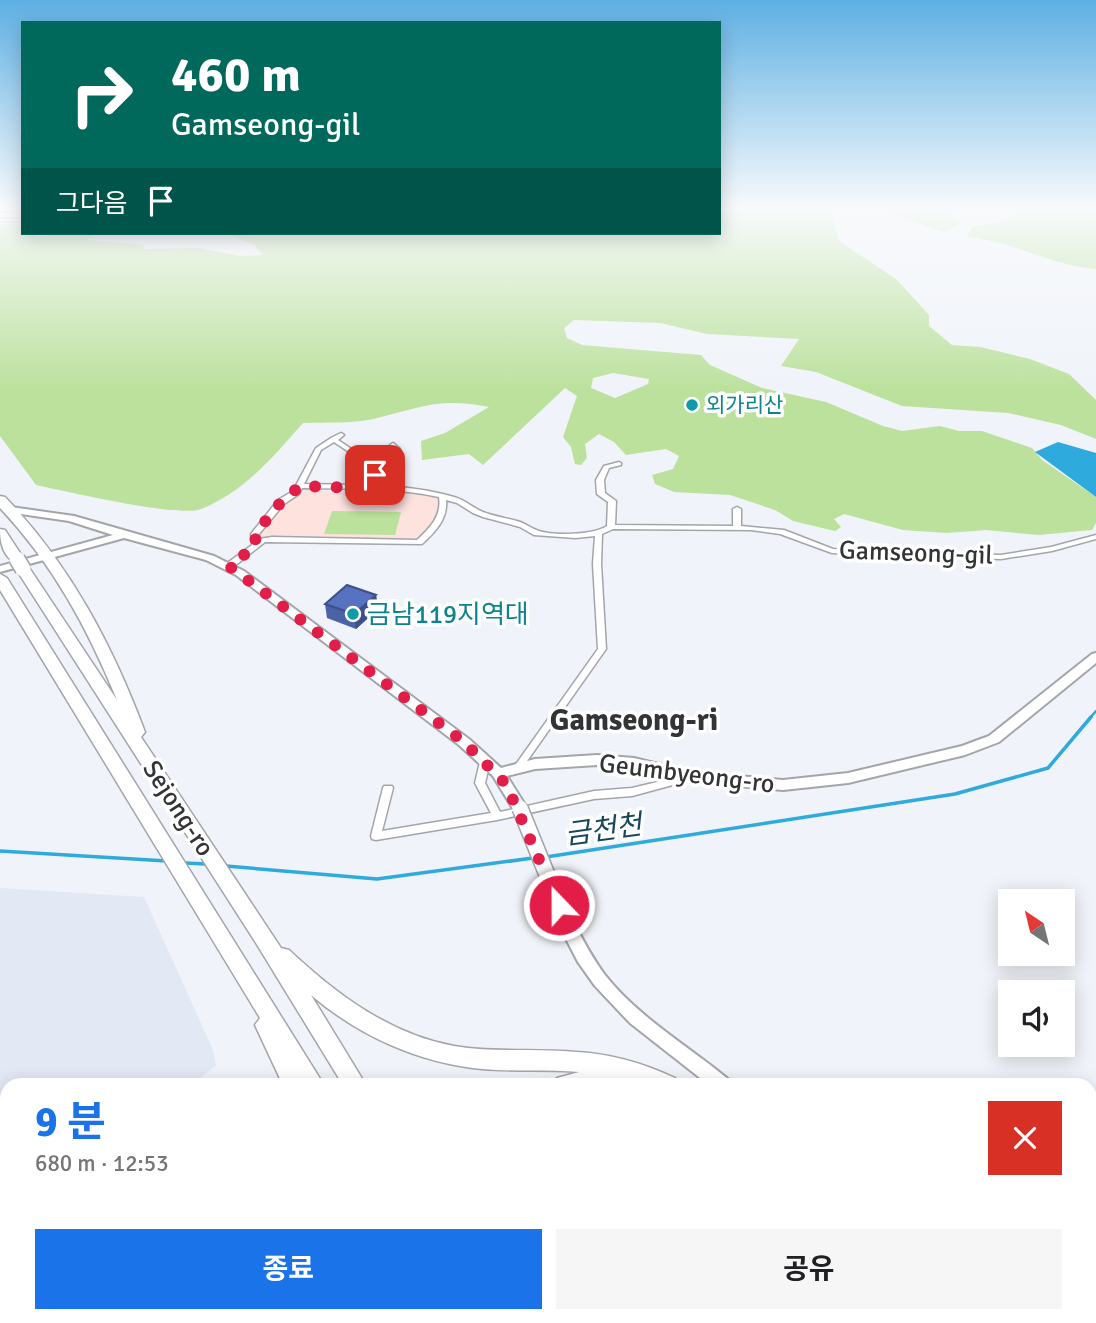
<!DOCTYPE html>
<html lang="ko">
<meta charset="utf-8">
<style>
:root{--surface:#fff;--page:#f6f6f6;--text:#202124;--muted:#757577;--accent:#1a73e8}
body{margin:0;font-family:Signika,"Noto Sans KR",sans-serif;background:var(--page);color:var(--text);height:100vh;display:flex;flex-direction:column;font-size:26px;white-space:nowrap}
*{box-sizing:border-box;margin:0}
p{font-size:23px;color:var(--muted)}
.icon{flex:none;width:38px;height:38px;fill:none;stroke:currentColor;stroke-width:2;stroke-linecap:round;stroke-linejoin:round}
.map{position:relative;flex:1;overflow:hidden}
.sheet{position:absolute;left:0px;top:1078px;width:1097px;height:245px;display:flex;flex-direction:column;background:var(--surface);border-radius:21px 21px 0 0;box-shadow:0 4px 18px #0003}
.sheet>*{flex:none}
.banner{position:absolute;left:21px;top:21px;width:700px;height:214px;border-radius:0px;box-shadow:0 4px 18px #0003;background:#00695c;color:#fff;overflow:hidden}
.needle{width:46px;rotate:325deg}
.buttons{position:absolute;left:998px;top:889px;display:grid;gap:14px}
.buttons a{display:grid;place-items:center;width:77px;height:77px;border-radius:0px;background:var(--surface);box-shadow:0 4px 18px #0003;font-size:35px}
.pin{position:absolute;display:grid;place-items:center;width:60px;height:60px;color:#fff;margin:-30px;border-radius:14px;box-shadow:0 4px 10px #0006}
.me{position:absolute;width:77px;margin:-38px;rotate:338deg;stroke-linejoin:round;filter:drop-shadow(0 0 5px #0008)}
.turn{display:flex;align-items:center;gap:24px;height:147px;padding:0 35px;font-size:32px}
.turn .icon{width:91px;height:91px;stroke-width:2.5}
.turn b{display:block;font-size:49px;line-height:60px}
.then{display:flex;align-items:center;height:66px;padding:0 35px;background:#0003;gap:14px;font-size:26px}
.round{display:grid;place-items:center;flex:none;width:74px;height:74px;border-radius:0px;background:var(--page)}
.overview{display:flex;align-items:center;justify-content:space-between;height:119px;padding:0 35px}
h1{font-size:42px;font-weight:700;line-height:52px;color:var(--accent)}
.primary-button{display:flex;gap:14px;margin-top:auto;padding:14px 35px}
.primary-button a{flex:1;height:80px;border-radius:0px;background:var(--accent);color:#fff;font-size:28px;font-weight:700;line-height:80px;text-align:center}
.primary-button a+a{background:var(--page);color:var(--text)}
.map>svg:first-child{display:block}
.built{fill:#e3e8f5}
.education{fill:#fde2de}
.green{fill:#bbe19c;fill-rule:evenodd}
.water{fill:#2faadc}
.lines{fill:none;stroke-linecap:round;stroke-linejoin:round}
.stream-far2{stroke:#2faadc;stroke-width:2}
.stream-far1{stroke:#2faadc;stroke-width:2.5}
.stream{stroke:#2faadc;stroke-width:3.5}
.street-casing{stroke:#a2a5aa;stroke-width:3}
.secondary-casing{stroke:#a2a5aa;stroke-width:4}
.highway-casing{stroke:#a2a5aa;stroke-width:3}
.street{fill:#fff;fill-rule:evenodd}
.secondary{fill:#fff;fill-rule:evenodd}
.highway{fill:#fff;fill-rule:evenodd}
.secondary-bridge-casing{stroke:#a2a5aa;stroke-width:18;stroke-linecap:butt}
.highway-bridge-casing{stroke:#a2a5aa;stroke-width:18;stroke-linecap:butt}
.secondary-bridge{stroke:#fff;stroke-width:15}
.highway-bridge{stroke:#fff;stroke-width:15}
.wall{fill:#4c62a7}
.shaded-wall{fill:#3e5088}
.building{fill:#5872c2;stroke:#3e5088;stroke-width:2}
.route{stroke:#e11d48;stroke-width:12;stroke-dasharray:0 21.6}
.culture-dot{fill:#0f9aa8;stroke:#fff;stroke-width:2.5}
.labels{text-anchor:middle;stroke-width:7;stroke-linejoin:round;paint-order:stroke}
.far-culture-label{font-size:21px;fill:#0d838f;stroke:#fff;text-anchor:start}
.street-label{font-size:26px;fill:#333436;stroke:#fff}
.culture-label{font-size:26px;fill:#0d838f;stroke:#fff;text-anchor:start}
.water-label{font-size:28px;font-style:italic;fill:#15465b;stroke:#fff}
.quarter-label{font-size:30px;font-weight:bold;fill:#333436;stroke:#fff}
</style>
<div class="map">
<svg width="1096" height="1323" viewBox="0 0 1096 1323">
<rect width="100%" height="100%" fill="#f0f3f9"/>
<path class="built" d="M0 888 144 897 213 1050 216 1065 192 1085H7V1279L3 1280 0 1274Z"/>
<path class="education" d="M305 490 424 494 440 497 439 505 433 523 413 541 256 537 282 504Z"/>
<g class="green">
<path d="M719 206H837L830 210 839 241 896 279 929 315V326L952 345 980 347 1030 359 1069 374 1096 400V439L1061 425 1008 413 902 406 816 372 781 366 799 339 707 334 660 323 574 320 564 328 567 338 582 345 701 355 710 365 762 388 826 402 883 426 902 431 940 426 959 431H982L1032 448 1042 460 1096 497V523L1092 530 1038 535 986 530 947 533 903 530 844 514 834 519 841 527 835 531 793 521 775 510 730 495 674 492 655 484 652 475 673 469 679 456 666 449 626 455 614 442 599 434 585 444 587 458 581 465 575 464 571 447 563 437 577 396 565 388 483 465 469 454 422 460 421 441 445 433 489 407C439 397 420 408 373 419 351 424 325 422 303 423 273 457 245 491 201 509 179 518 65 491 36 485L0 436V226L10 223 23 227V233H33L38 237 59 233H97L87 240 143 245 145 249 197 248 241 256 263 255 254 245 226 233H719ZM613 373 649 379 648 384 615 398 591 388 593 378Z"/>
<path d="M867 206H979L950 211 952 218 960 224 944 232Z"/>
<path d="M1022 206H1096V269C1052 266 1010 240 967 237L972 227 998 222 1013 216 1016 208Z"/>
<path d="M332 511 401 512 395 535 324 534Z"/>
</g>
<path class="water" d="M1058 442 1096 453V497L1035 452Z"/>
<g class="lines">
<path class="stream-far2" d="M0 212 23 211"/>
<path class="stream-far1" d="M1089 719 1096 711"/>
<g class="stream">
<path d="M0 851 167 861"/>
<path d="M546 857 955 794 1048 768 1091 717"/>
<path d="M185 863 206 864"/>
<path d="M226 866 377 879 533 858"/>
</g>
<g class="street-casing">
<g id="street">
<rect x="0" y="219" width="23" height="2"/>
<path d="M341 433 344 435 338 440 359 454V456H355L334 442 321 450 304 484 361 485 394 457V449L390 445 393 443 400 449V458L369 485C398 486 427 489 454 497 465 500 473 508 483 512 495 517 508 518 520 522 526 524 532 529 539 531 554 536 594 535 607 526L608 502 597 494 596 480 604 466 619 462 621 463V465L609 468 604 480 605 493 616 501 615 525 733 526V509L737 507 741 509V526L784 530 833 549 1001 555 1051 547 1096 535V539L1052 551 1001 559 832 553 780 534 751 530 613 529 602 534 601 564 606 649 520 771H514L512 769 514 767 598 649 593 564 595 536 575 538 534 535 520 527 483 517 473 513 457 503 446 500C448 519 435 532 422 544L265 542 232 568H226L225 566 226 564 252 545 251 534 278 500 293 491 316 448 331 438ZM302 488C348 489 393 487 439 497 442 516 430 528 417 540L272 537 259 539V534L284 504 299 494Z"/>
<path d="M485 759 488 760 490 762 485 783 500 812 594 791 632 788 691 774 694 775 696 777 694 779 691 780 632 796 594 799 497 820 376 840 372 839 371 836 383 788 384 786H392L393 788 382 831 491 813 475 783 480 762 482 760Z"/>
<path d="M880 1316H903L906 1318 908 1323H885L882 1321Z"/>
</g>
</g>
<g class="secondary-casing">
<g id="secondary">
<path d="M11 507 74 516 214 556 244 571 469 739 501 768 535 759 597 755 634 758 691 772 783 780 848 773 962 746 989 736 1092 654 1096 653V663L999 742 965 755 848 783 783 790 691 782 634 768 597 765 535 769 507 776 527 808 525 812H515L493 776 459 745 236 575 206 560 124 538 0 572V566L113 535 69 521 7 512 6 510Z"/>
<path d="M569 923 575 925C584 942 593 959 605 975 638 1017 688 1046 728 1079L731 1085H709L630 1023 595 986 578 962 563 933 561 929 563 925Z"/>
<path d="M870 1316H891L894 1323H873Z"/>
</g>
</g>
<g class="highway-casing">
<g id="highway">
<path d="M0 496 5 497C70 565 112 644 145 732L141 737 281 948 289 950C336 994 389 1034 454 1046 495 1053 536 1048 577 1052 612 1054 643 1063 675 1078L678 1085H554L557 1078 579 1072C547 1069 514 1072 482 1069 419 1063 359 1036 311 995L366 1085H343L256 943 16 569 18 566H28L117 700C88 629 53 564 0 508Z"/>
<path d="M0 529 5 530 24 559 22 562 17 563C3 558 0 542 0 529Z"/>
<path d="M0 574 7 578 324 1085H283L255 1025 260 1018 0 590Z"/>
<path d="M382 1316H408L410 1323H384Z"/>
<path d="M443 1316H470L473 1323H446Z"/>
<path d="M493 1316H521L524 1323H496Z"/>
<path d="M535 1316H561L564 1323H538Z"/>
<path d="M737 1316H779L778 1323H736Z"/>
</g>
</g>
<use href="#street" class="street"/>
<use href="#secondary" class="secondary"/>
<use href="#highway" class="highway"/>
<g class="secondary-bridge-casing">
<path id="secondary-bridge" d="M520 808 569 929"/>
</g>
<g class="highway-bridge-casing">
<path id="highway-bridge" d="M17 559 23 569"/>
</g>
<use href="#secondary-bridge" class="secondary-bridge"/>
<use href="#highway-bridge" class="highway-bridge"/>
</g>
<path class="wall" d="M376 595 378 609 356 629 327 618 325 604Z"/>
<path class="shaded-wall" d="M376 595 378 609 356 629 354 614Z"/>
<path class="building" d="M347 585 376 595 354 614 325 604Z"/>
<linearGradient id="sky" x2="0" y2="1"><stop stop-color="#5eb0e3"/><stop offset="0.53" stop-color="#f8fafc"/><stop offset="1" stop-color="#f8fafc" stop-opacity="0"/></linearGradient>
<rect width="1096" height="392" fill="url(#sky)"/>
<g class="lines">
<path class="route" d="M375 475 360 488 300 486 281 502 255 534 256 546 229 566 464 742 506 784 559 905"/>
</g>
<g class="culture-dot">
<circle cx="692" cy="405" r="7"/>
<circle cx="353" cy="614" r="7"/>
</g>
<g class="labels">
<g class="far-culture-label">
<text x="706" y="412">외가리산</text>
</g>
<g class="street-label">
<text transform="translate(916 552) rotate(2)" y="9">Gamseong-gil</text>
<text transform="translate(687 773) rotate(7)" y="9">Geumbyeong-ro</text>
<text transform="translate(179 808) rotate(57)" y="9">Sejong-ro</text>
</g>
<g class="culture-label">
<text x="367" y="623">금남119지역대</text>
</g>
<g class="water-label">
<text transform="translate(603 829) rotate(-8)" y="10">금천천</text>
</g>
<g class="quarter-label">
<text x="634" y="730">Gamseong-ri</text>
</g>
</g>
</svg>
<div class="buttons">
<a><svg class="needle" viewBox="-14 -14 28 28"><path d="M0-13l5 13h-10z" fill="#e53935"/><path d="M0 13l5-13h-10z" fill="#757577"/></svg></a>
<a><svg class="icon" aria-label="sound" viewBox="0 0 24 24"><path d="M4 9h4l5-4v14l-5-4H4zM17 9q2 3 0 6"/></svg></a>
</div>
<div class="pin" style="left:375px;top:475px;background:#d93025"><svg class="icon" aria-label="arrive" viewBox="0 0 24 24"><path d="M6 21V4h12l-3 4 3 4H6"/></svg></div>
<svg class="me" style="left:559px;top:905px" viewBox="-20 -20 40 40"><circle r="17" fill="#e11d48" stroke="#fff" stroke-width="3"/><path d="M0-11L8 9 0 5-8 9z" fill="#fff"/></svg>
<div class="banner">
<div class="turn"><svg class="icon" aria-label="right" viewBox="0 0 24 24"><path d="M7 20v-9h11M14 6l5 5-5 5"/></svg><div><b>460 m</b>Gamseong-gil</div></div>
<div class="then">그다음<svg class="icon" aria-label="arrive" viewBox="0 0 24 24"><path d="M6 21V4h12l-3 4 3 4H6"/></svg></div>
</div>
<section class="sheet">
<div class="overview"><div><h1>9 분</h1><p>680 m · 12:53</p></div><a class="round" style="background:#d93025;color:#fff"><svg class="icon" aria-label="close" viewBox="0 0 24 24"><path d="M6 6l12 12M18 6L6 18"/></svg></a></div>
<div class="primary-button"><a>종료</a><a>공유</a></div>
</section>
</div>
